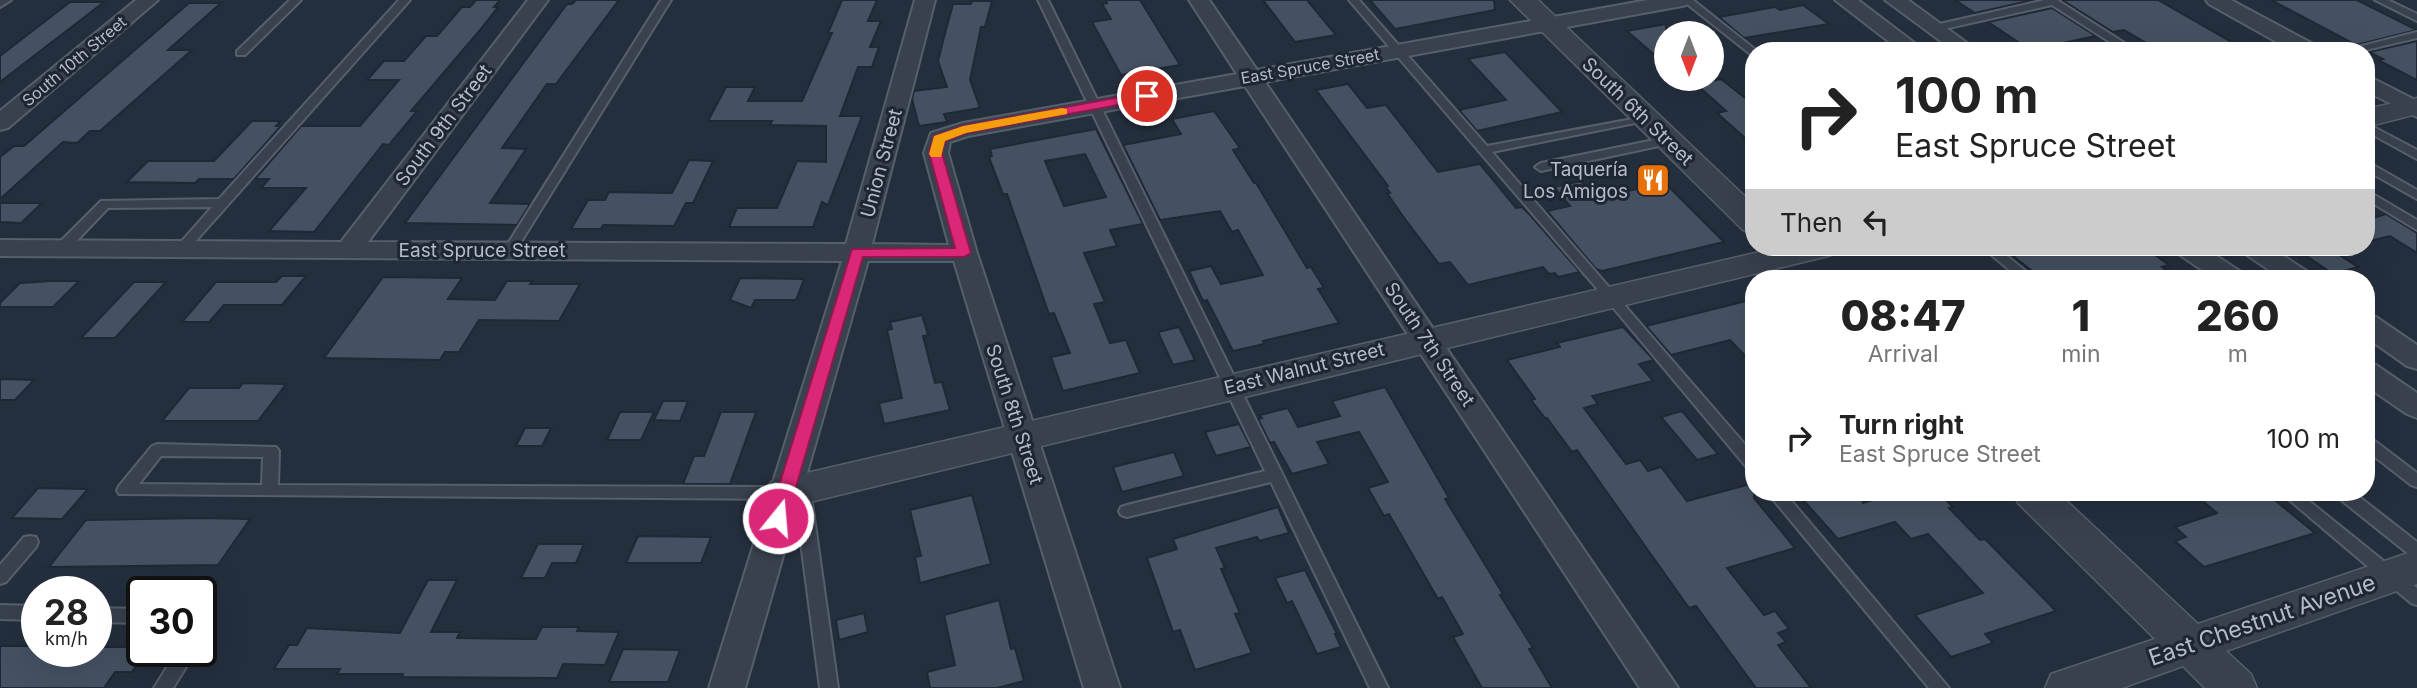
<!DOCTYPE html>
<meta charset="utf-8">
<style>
:root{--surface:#fff;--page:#f2f2f2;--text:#222;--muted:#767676}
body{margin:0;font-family:Inter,sans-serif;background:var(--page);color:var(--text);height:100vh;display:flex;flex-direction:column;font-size:26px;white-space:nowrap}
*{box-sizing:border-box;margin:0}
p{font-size:23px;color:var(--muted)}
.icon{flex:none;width:38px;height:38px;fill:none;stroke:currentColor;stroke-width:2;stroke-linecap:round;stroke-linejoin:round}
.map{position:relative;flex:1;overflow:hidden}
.sheet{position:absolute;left:1745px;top:270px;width:630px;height:231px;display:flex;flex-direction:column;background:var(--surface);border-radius:28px;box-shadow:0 7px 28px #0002}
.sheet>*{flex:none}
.guide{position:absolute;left:1745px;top:42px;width:630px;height:214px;border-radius:28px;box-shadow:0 7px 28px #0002;background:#fff;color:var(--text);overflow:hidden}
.needle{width:46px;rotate:180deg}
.buttons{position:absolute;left:1654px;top:21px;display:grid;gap:14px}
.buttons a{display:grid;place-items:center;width:70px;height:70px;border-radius:50%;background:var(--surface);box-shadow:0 7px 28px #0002;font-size:35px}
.speed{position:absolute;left:21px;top:576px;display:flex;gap:14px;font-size:35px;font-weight:700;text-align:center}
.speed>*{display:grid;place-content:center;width:91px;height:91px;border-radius:50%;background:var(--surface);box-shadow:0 7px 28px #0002;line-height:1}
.speed small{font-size:18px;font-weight:400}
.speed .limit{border:4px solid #111;border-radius:10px;background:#fff;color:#111}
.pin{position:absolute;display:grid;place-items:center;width:60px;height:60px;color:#fff;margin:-30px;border:4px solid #fff;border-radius:50%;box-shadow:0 2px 7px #0007}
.me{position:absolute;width:77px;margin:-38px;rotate:17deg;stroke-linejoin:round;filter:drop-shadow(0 0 5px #0008)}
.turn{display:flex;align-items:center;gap:24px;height:147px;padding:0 35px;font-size:32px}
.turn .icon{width:91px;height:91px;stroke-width:2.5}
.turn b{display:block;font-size:49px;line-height:60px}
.then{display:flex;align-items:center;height:66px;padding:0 35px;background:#0003;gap:14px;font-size:26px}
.eta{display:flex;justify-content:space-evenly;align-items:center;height:119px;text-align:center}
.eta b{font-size:42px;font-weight:800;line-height:49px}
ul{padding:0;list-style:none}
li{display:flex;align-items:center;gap:21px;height:98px;padding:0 35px}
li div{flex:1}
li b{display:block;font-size:26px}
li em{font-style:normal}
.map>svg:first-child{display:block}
.building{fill:#455162;stroke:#1f2835;stroke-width:2;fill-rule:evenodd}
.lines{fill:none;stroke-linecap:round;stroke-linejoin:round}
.service-casing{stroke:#565f6c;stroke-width:4}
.minor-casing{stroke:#565f6c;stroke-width:4}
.tertiary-casing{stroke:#565f6c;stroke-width:3}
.service{fill:#38414e;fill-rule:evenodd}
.minor{fill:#38414e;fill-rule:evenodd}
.tertiary{fill:#38414e;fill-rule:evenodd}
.route{fill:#db2777;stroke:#8e194d;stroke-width:2}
.slow{fill:#f59e0b}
.labels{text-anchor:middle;stroke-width:6;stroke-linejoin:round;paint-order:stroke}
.far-street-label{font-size:16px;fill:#b4bcc9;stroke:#1d2633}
.street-label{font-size:19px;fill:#b4bcc9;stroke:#1d2633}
.poi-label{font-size:19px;fill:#b4bcc9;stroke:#1d2633;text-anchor:end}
.near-street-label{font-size:23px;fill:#b4bcc9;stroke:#1d2633}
</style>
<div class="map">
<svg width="2417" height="688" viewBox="0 0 2417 688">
<rect width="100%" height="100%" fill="#242f3e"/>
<g class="building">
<path d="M476 0H500L494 7H498L480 30 411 111H417L389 145 383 144 314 232 269 231 306 188H261L269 179H255L301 126H360L399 80H367L384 61H404L426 36H437L462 7H470Z"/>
<path d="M576 0H619L556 84H547L502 148 526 149 490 203 530 204 517 225 405 223 567 4H572Z"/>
<path d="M842 0H877L868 21H881L870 47H879L872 67H858L840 116H862L828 205 822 202 813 227H729L737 208H777L797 161 826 162V126L770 125 772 121H708L726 87H755L748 101H802L832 33H828Z"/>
<path d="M1106 0H1140L1180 65 1121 75 1092 22 1111 19 1102 4 1107 3Z"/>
<path d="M1263 0H1307L1336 35 1295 42Z"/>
<path d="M1370 0H1494L1495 10 1395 29Z"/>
<path d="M1955 0H2033L1975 13Z"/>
<path d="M2062 0H2158L2247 51H2160L2124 30 2113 32Z"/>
<path d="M2271 0H2357L2417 30 2356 45Z"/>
<path d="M972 1H992L985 27H981L970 80 980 108 944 114 947 122 919 126 912 99 914 91 947 87 938 61 944 37 953 4H971Z"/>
<path d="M70 2H104L0 82V56Z"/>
<path d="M189 3H221L168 50H192L100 131H90L77 143 63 142 0 199V157L14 146H24Z"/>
<path d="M1803 5 1829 24 1744 38 1719 17 1775 7 1780 10Z"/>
<path d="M2052 8 2096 36 2030 50 1988 22Z"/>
<path d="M1666 24V65L1627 31Z"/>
<path d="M2417 41V80L2378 60 2383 59 2369 52Z"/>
<path d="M1505 52 1562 112 1477 131 1459 110 1506 100 1468 59Z"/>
<path d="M1721 79 1754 105V146L1717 113 1726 111 1696 84Z"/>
<path d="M1348 84 1367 108 1386 105 1438 172 1480 164 1516 208 1522 207 1530 215 1580 272 1558 277 1555 273 1549 274 1543 267 1468 285 1450 262 1439 264 1402 215 1387 193H1390L1386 187 1388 186 1316 90Z"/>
<path d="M1214 111 1240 148 1233 150 1254 183H1256L1307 268 1311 267 1324 288 1318 289 1339 323 1263 341 1264 344 1233 351 1207 300 1203 301 1189 271 1211 266 1221 284 1263 275 1238 230 1232 232 1220 211 1160 220 1123 145 1181 134 1172 119Z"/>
<path d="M252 121H280L276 126H281L234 179H199L195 183 127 182 148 161H214Z"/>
<path d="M1096 129 1143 224 1110 230 1117 246 1084 253 1105 302 1094 304 1110 343 1126 340 1140 373 1063 391 1051 357 1070 353 1054 313 1049 314 1007 194H1003L989 157 992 156 990 149ZM1085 154 1106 197 1064 206 1045 161Z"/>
<path d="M689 160 713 161 693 203H686L674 226 603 225 601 229H571L588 200H605L609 192 672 193Z"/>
<path d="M1581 181 1596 198 1665 183 1724 242 1602 271 1596 269 1547 211 1570 206 1554 187Z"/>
<path d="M0 203H42L21 223 0 222Z"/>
<path d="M2386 214 2417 233V253L2390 236 2366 242V220Z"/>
<path d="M2002 247H2144L2169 265 2162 267 2177 278H2041Z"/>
<path d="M2293 247H2327L2358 267 2333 274Z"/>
<path d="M282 276H306L282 305H224L209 322H182L216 282H276Z"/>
<path d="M383 277 462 278 448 299 495 300 507 281H532L530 284H580L559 321 479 320 459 352H445L440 360 324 358Z"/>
<path d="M740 278 804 279 796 300H755L751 308 730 300Z"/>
<path d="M51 281H79L53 307H0V303L20 283Z"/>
<path d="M134 282H166L115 338H81Z"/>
<path d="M1754 299V365L1730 340 1671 355 1646 326Z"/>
<path d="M922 315 928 335 923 336 935 383 942 382 950 410 884 424 879 403 902 398 887 330 892 329 890 322Z"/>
<path d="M1179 327 1195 360 1173 365 1158 332Z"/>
<path d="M1623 327 1654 360 1639 364 1653 381 1592 396 1598 404 1584 408 1626 464 1640 460 1648 471 1661 467 1687 501 1754 483V498L1795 548 1727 568 1764 615 1775 611 1789 629 1778 633 1786 642 1778 645 1811 688H1756L1696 606 1689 608 1577 450 1572 452 1547 418H1545L1531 400 1535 399 1507 360 1560 347 1557 343Z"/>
<path d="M0 379 34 380 15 400H0Z"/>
<path d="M243 383 286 384 258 421H162L189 388H239Z"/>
<path d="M1385 387 1449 498 1445 499 1503 594 1500 595 1533 648 1529 649 1552 688H1482L1453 637 1463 634 1442 597 1438 599 1389 514 1384 516 1368 488 1388 482 1359 432 1317 442 1329 464 1292 474 1274 442 1270 443 1258 419 1262 418 1260 415 1288 408 1298 427 1340 416 1332 401Z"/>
<path d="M663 401H688L680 421 654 420Z"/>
<path d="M1682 411 1718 454 1697 460 1661 417Z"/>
<path d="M620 412H654L641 440H607Z"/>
<path d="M721 412H756L730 484H683L694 456H704Z"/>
<path d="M1239 424 1251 447 1216 456 1205 432Z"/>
<path d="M525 428H551L542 446H516Z"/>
<path d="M1174 452 1184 476 1122 492 1113 467Z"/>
<path d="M38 488 88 489 62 519 12 518Z"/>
<path d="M1796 492H1862L1863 503 1900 492H1938L1953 507 1949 508 1980 540 1985 539 2056 611 1985 634 1993 643 1951 657 1915 615 1983 593 1928 534 1911 539 1895 522 1838 539Z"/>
<path d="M2192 492H2265L2315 533 2204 567 2175 541 2186 537 2175 527 2217 513Z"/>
<path d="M972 495 991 564 920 583 915 557 921 556 910 510Z"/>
<path d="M1278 507 1289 533 1259 541 1257 537 1216 548 1225 568 1221 569 1240 613 1235 614 1252 653 1195 670 1180 630 1173 632 1147 558 1177 549 1173 539Z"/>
<path d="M202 518 250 519 218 565 49 567 86 520Z"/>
<path d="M638 536 711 537 701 563H626Z"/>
<path d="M538 544H584L576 563H552L545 578H521Z"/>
<path d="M1305 570 1337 634H1335L1341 647 1317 654 1292 601 1287 603 1275 578Z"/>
<path d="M428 580H457L431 632H460L457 638 536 639 542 627H579L577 631 619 632 605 665 563 664 557 678 402 677 403 674H337L340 669H274L289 645H297L307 628 400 633Z"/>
<path d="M999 600 1011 649 1015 648 1024 681 997 688H930L927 672 955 665 944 615Z"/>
<path d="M864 613 868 632 839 640 836 620Z"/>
<path d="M0 646H37V651H96V647H142V651H146L132 672H115L104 688H0Z"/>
<path d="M623 649 680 650 668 682H609Z"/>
</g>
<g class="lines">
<g class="service-casing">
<g id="service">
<path d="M0 0H11L0 7Z"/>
<path d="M290 0H301L245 55H237V51Z"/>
<path d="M399 0H410L186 252H176L175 249 212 207 108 208 66 252H56L55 249 56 246 101 201 219 199Z"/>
<path d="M661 0H671L516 250 510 254 505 253 504 250Z"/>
<path d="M1038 0H1048L1388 688H1370L1271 482 1127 517 1121 515 1119 511 1121 507 1127 505 1265 471Z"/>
<path d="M1349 0H1359L1487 146 1649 116V120L1645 121 1492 152 1754 455V472L1749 470 1606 299Z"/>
<path d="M1682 0H1693L1757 51H1754V57Z"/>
<path d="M2045 0H2057L2137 51H2124L2052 5 1935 31 1930 28 1935 25Z"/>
<path d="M2375 0H2388L2417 14V21Z"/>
<path d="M2417 32V38L2362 51H2342Z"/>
<path d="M2366 123 2417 150V159L2366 131Z"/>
<path d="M1669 137 1673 139V143L1541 171 1535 167 1541 163Z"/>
<path d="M2366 161 2417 190V199L2366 170Z"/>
<path d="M2366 190 2417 220V230L2366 199Z"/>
<path d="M1982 247H1996L2034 278H2019Z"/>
<path d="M2366 436 2371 438 2417 473V487L2411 485 2366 450Z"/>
<path d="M157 444 276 447 279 451 278 485 784 487 790 489 792 493 790 497 784 499 119 494 117 490 119 486 152 446ZM161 456 263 457 262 485 139 484Z"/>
<path d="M802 483 808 485 810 489 838 688H820L794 489 796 485Z"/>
<path d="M1767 492H1784L1949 688H1929Z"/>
<path d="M2280 492H2298L2417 588V605L2411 603Z"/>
<path d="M2334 492H2353L2417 542V558L2411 556 2336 496Z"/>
<path d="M30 536 36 537 38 542 36 547 6 582 0 584V565L24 537Z"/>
<path d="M0 605 37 606V620L0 619Z"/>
<path d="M96 608 142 609V623L96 622Z"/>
<path d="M177 651H196L173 688H154Z"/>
</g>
</g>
<g class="minor-casing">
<g id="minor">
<path d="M136 0H158L8 128 0 130V111Z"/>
<path d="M528 0H548L368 242 846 244 915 0H935L872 244 949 245 924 153 931 133 963 123 1237 74 1189 0H1209L1257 70 1648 0H1692L1689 4 1682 6 1265 82 1678 688H1640L1245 86 968 136 950 142 948 153 977 253 1120 688H1084L954 261H868L745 688H709L842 261 0 256V240L341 242Z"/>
<path d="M1835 0H1858L1925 51H1901Z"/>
<path d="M1885 0H1908L1978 51H1954Z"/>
<path d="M2206 0H2231L2317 46 2319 51H2293L2209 4Z"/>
<path d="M2366 75 2417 101V117L2366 91Z"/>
<path d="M2173 247H2203L2241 272 2245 278H2214L2177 253Z"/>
<path d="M2240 247H2270L2308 272 2312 278H2281L2244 253Z"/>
<path d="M2366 315 2376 317 2417 345V369L2407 366 2366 337Z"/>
<path d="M2366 362 2376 365 2417 393V418L2407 414 2366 386Z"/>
</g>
</g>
<g class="tertiary-casing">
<g id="tertiary">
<path d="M1510 0H1538L1754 205V233L1743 230Z"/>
<path d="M2417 98V114L2366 127V109Z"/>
<path d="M1781 247H1840L1835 254 1824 257 785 508 771 504 765 493 771 482 785 478Z"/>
<path d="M2013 492H2057L2198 624 2417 550V584L2226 651 2251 674 2257 688H2205L2183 666 2122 688H2045L2051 674 2155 639 2018 503Z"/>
</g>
</g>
<use href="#service" class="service"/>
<use href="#minor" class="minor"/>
<use href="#tertiary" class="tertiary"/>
</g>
<path class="route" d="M1147 92 1151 94V99L966 133 945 141 942 153 971 253 964 257H863L787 518 784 523H771L769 518 852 249 955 248 929 153 934 136 963 126Z"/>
<path class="slow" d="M1062 108 1067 109V114L966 133 945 141 941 157H931L929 154 934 136 963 126Z"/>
<defs>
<g id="restaurant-square" transform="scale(1.75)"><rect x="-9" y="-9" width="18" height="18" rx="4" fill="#e8710a" stroke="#1d2633"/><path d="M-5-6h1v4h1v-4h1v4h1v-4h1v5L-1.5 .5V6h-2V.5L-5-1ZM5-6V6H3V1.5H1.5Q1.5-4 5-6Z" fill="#fff"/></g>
</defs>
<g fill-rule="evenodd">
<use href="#restaurant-square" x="1653" y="180"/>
</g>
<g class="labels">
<g class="far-street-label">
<text transform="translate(74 61) rotate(-40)" y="6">South 10th Street</text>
<text transform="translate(1310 66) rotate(-10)" y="6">East Spruce Street</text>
</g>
<g class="street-label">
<text transform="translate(1638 111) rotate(44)" y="7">South 6th Street</text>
<text transform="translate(443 125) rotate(-53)" y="7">South 9th Street</text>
<text transform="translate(881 163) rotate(-75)" y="7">Union Street</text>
<text x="482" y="257">East Spruce Street</text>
<text transform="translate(1430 344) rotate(56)" y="7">South 7th Street</text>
<text transform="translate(1304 368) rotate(-14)" y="7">East Walnut Street</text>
<text transform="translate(1015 414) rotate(72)" y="7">South 8th Street</text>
</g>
<g class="poi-label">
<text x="1628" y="176">Taquería<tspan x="1628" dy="22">Los Amigos</tspan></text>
</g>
<g class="near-street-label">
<text transform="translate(2262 620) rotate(-19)" y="8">East Chestnut Avenue</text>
</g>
</g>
</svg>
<div class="buttons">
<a><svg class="needle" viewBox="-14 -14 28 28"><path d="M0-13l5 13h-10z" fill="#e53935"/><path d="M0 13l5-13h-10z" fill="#767676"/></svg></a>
</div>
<div class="speed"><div>28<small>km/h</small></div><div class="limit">30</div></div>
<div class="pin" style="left:1147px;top:96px;background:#d93025"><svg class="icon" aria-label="arrive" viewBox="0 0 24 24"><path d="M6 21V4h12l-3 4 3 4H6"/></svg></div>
<svg class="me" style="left:778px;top:518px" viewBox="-20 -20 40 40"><circle r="17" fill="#db2777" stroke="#fff" stroke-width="3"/><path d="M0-11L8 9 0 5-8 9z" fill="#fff"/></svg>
<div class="guide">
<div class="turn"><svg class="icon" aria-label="right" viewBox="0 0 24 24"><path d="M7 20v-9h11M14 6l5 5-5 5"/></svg><div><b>100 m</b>East Spruce Street</div></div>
<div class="then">Then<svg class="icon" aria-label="left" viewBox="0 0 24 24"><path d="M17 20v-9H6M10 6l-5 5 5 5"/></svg></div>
</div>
<section class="sheet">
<div class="eta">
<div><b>08:47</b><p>Arrival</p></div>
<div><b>1</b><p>min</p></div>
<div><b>260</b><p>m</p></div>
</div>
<ul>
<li><svg class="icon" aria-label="right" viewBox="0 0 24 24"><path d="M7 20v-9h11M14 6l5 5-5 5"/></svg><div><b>Turn right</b><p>East Spruce Street</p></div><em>100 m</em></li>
</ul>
</section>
</div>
